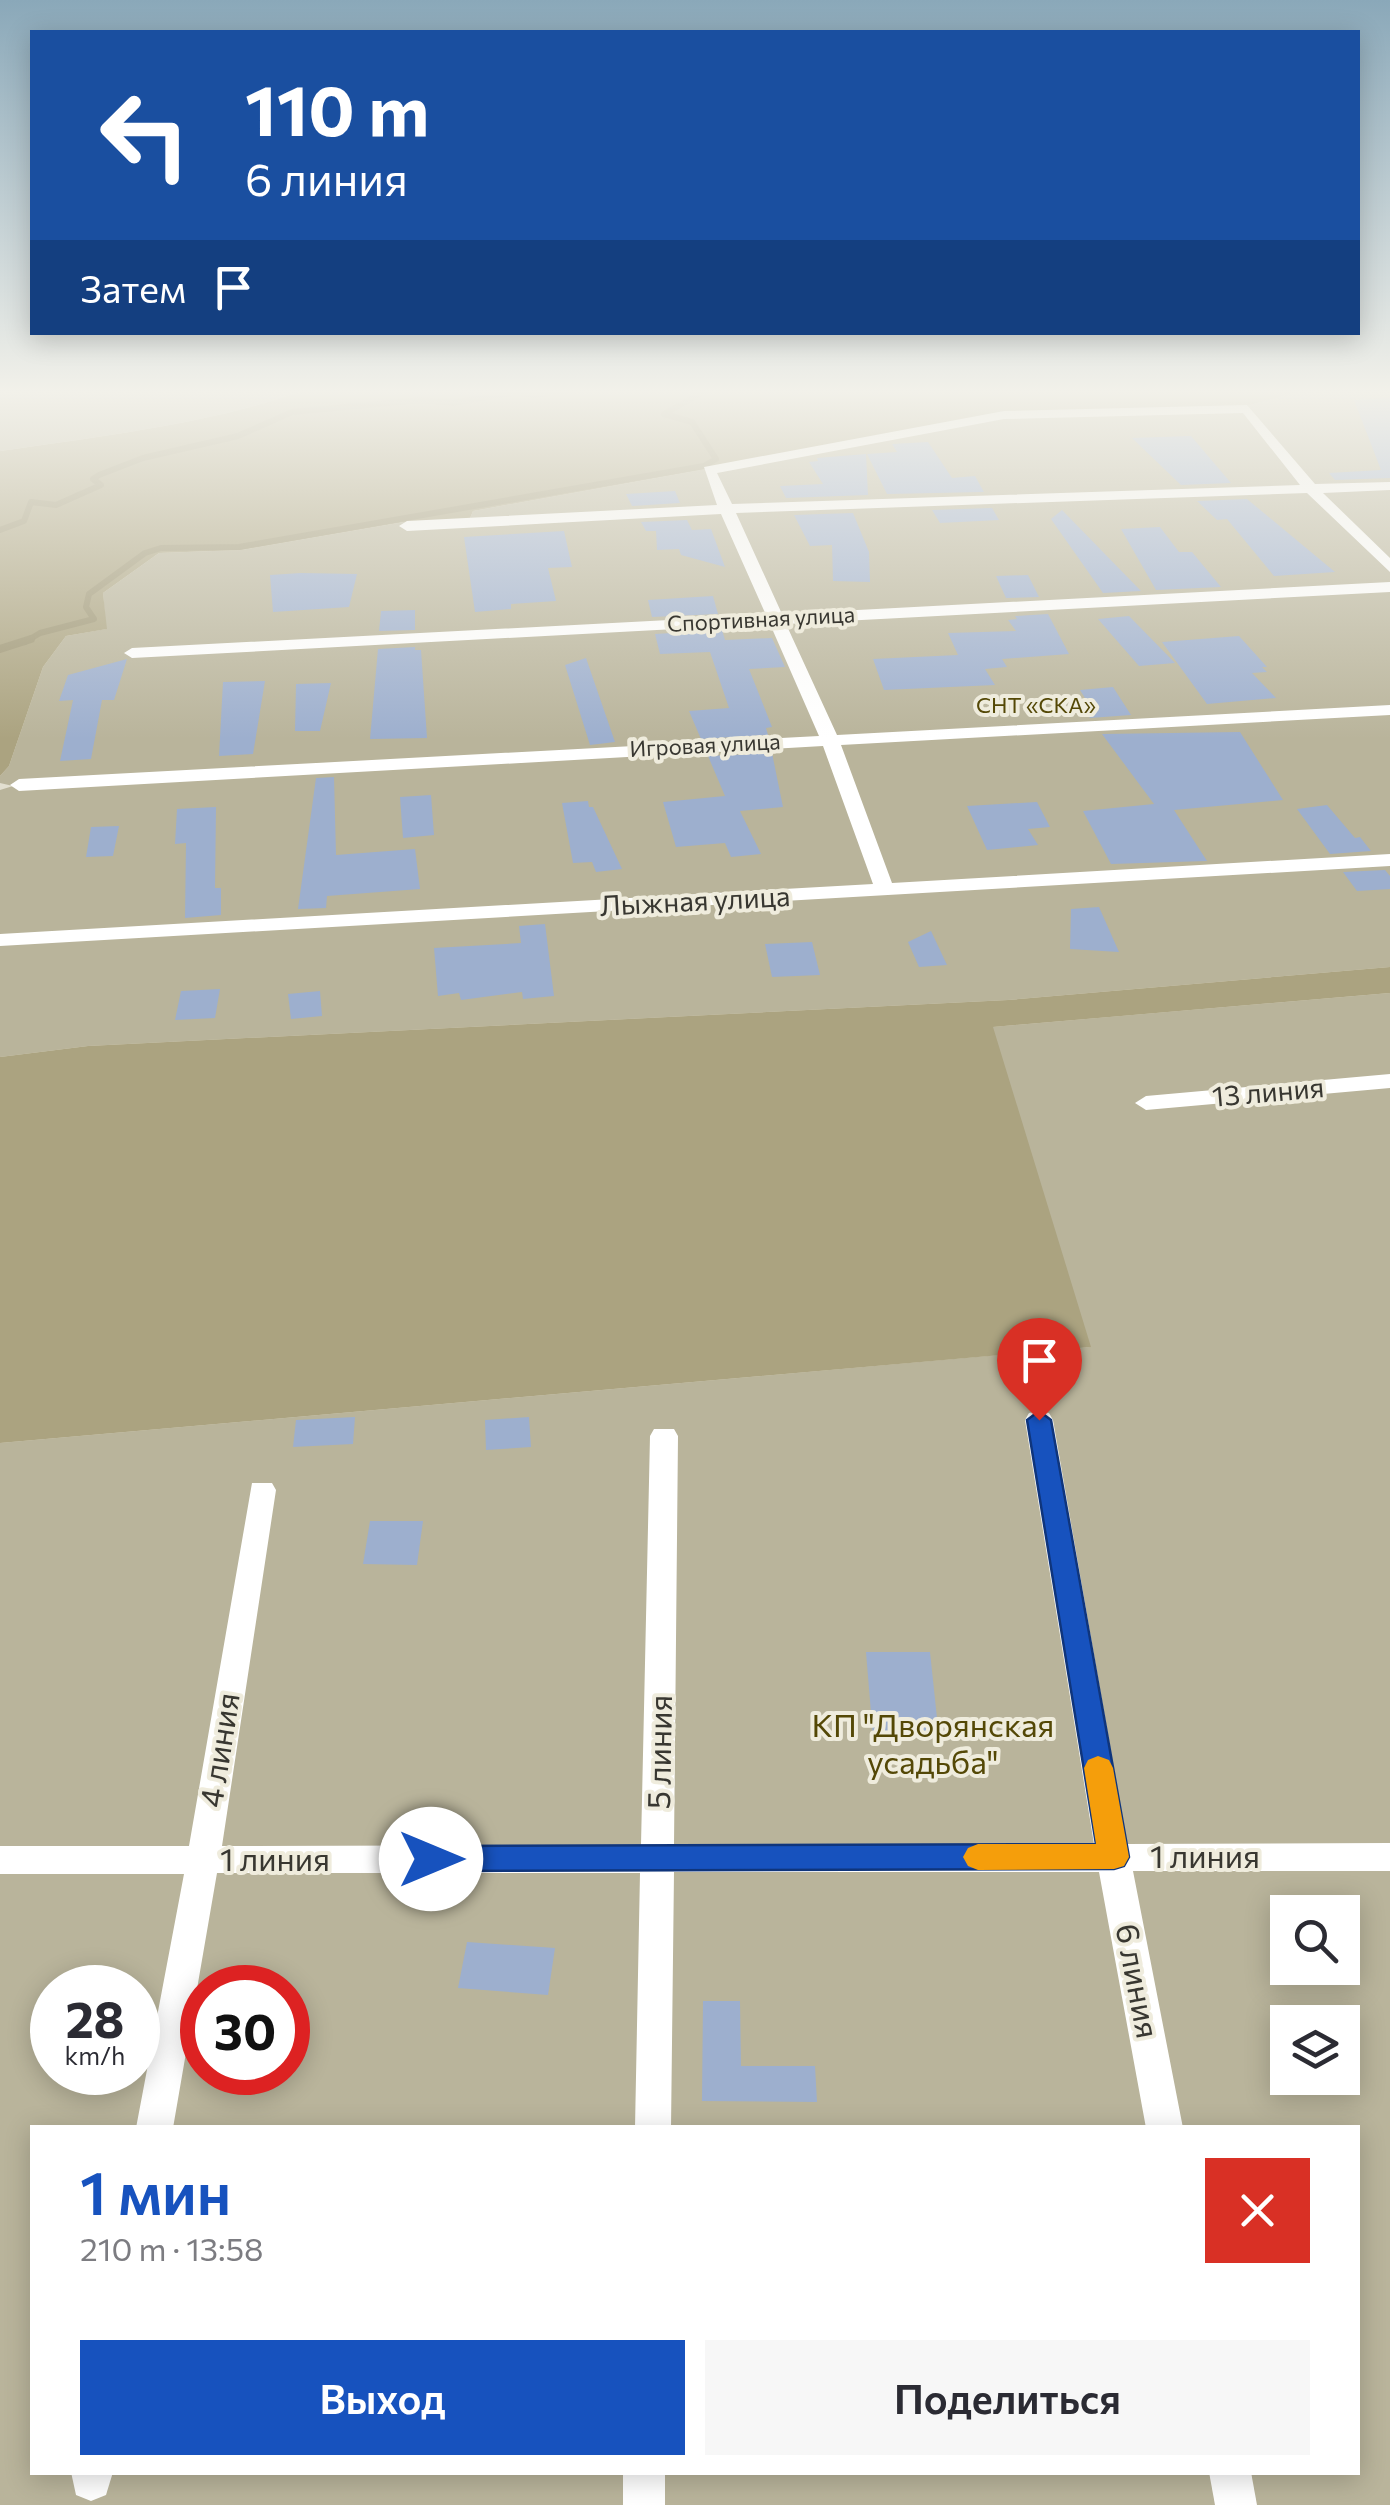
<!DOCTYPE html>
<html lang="ru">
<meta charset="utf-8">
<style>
:root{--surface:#fff;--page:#f7f7f7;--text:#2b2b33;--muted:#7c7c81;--accent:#1752be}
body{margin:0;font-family:Commissioner,sans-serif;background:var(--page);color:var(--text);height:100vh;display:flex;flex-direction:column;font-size:38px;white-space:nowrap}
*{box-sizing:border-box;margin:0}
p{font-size:32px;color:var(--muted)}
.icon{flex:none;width:55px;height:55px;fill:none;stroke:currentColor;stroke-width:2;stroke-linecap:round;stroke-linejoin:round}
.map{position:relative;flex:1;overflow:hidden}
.side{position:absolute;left:30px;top:2125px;width:1330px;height:350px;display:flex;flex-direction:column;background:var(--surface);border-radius:0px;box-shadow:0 5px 25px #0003}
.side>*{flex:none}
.guide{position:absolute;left:30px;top:30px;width:1330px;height:305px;border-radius:0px;box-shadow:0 5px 25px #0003;background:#1a4fa0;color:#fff;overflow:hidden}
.fabs{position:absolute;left:1270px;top:1895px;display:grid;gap:20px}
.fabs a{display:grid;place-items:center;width:90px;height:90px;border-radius:0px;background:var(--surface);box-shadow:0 5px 25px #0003;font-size:50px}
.speed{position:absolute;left:30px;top:1965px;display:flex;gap:20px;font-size:50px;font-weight:700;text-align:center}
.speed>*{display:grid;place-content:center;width:130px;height:130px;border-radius:50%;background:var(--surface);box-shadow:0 5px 25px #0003;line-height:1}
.speed small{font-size:25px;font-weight:400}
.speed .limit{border:15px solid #d22;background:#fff;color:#111}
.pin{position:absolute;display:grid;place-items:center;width:85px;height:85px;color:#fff;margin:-102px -42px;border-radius:50% 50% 50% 0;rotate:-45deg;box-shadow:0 0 10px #0007}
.pin .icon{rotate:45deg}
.me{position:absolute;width:110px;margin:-55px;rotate:90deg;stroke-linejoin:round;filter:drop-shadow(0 0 8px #0008)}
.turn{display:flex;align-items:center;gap:35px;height:210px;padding:0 50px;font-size:45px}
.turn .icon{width:130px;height:130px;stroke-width:2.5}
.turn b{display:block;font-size:70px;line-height:85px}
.then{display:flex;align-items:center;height:95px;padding:0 50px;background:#0003;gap:20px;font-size:38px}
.round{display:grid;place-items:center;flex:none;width:105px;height:105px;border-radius:0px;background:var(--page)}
.headline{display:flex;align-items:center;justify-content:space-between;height:170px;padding:0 50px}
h1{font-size:60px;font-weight:600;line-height:75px;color:var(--accent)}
.button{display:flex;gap:20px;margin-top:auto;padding:20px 50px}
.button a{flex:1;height:115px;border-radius:0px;background:var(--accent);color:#fff;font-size:40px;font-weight:600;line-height:115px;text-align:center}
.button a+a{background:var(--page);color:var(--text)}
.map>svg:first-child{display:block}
.green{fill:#b9b49b;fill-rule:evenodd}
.forest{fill:#aba380}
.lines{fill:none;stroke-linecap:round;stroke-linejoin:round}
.stream-far1{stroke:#9d9573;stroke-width:6}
.stream{stroke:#9d9573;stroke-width:8}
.building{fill:#9dafce}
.minor{fill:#fff;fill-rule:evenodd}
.route{fill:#1752be;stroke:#0f357c;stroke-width:2.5}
.slow{fill:#f59e0b}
.labels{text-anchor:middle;stroke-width:8;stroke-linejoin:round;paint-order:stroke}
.far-street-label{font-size:22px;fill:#383731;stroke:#efecdd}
.far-park-label{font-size:22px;fill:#544806;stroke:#efecdd}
.street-label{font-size:28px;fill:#383731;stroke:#efecdd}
.near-park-label{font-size:32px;fill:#544806;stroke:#efecdd}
.near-street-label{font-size:32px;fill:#383731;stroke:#efecdd}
</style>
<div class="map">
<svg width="1390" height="2505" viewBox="0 0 1390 2505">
<rect width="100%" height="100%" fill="#e2dfd0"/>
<g class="green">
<path d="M0 388H310C221 422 96 437 0 451Z"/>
<path d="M1311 388H1390V967L1008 1000 88 1046 0 1057V790L13 786 0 783V776L9 766 43 667 66 636 106 629 103 593 159 553 241 550 404 522 468 523 473 511 1004 415 1237 409Z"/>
<path d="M1390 993V2505H0V1443L1090 1347 992 1027ZM1288 1912H1342V1968H1288ZM52 1988H138V2072H52ZM202 1988H288V2072H202ZM1288 2022H1342V2078H1288ZM32 2128H1358V2472H32Z"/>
</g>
<g class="forest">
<path d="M310 388 427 390 1311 388 1237 409 1004 415 473 511 468 523 404 522 241 550 159 553 103 593 107 629 66 636 43 667 9 766 0 776V451C96 437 221 422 310 388Z"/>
<path d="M1390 967V993L993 1027 1091 1347 0 1443V1057L88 1046 1008 1000Z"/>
</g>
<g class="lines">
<g class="stream-far1">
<path d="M0 530 24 521 31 502 56 505 101 485 93 479 99 475 143 458 238 436 292 412 421 400 453 403 517 392 534 395 571 390"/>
<path d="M25 642 40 633 94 619 86 607 89 594 145 553 161 548 239 547 704 466 716 459 692 422 664 414 710 388"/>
</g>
<path class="stream" d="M0 649 31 639"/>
</g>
<g class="building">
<path d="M1390 398V478L1335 480 1329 473 1381 470 1354 400Z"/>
<path d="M1191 436 1231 483 1181 485 1132 438Z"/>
<path d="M928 442 952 478 975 476 984 492 887 494 867 454 897 452 892 444Z"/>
<path d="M866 454 868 495 786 498 780 486 823 484 809 462 818 461 817 458Z"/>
<path d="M675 491 680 503 632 506 626 494Z"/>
<path d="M1247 499 1335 572 1274 576 1227 519 1217 520 1197 501Z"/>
<path d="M992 508 999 520 940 523 932 510Z"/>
<path d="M1062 510 1141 591 1103 593 1051 519Z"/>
<path d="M853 513 869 552 870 582 833 581 832 545 810 546 794 515Z"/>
<path d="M687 520 692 530 711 529 725 567 681 555 679 549 657 550 656 531H646L641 522Z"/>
<path d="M1160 527 1179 552H1192L1221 587 1156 590 1121 529Z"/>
<path d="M564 531 572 567 548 568 556 601 511 604V609L475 612 464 537Z"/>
<path d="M301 573 357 574 349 607 273 612 270 575Z"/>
<path d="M1028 575 1039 597 1006 598 996 576Z"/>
<path d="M713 596 718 614 652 617 648 600Z"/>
<path d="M415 610V630L379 631 381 611Z"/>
<path d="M1048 614 1069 654 1002 659 1007 667 985 669 995 685 884 690 873 659 958 655 948 633 1016 631 1008 620 1017 619 1015 616Z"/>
<path d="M1129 616 1175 663 1139 666 1098 619Z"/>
<path d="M722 630 725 640 772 638 785 667 749 669 772 727 766 728 768 735 701 739 689 711 729 708 710 652 660 654 655 634Z"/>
<path d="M1239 636 1267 667H1262L1267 672 1252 673 1276 698 1207 704 1162 642Z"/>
<path d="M415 647V650H421L427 738 370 739 378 649Z"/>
<path d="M586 658 615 742 590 745 565 665Z"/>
<path d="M127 659 114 700H102L91 759 60 761 73 700 59 701 68 675Z"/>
<path d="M265 681 253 754 219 756 223 682Z"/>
<path d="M331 683 320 731H295L296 684Z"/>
<path d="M1113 687 1131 715 1090 718 1079 704 1088 703 1080 690Z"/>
<path d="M1240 732 1283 800 1174 810 1207 861 1111 864 1083 811 1154 804 1102 734Z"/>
<path d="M772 753 783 807 740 811 761 854 731 857 725 843 676 847 663 802 725 796 708 756Z"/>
<path d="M334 777 336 855 415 849 420 889 327 896 326 908 298 909 316 778Z"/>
<path d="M431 795 434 835 403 838 400 797Z"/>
<path d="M588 801 589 807H593L622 869 596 872 592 862 573 863 562 803Z"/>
<path d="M1037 802 1050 827 1028 829 1038 845 987 850 967 806Z"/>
<path d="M1327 805 1355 838 1360 837 1371 851 1330 854 1297 809Z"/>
<path d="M216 807 215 888H221V915L185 918 186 843 175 844 177 809Z"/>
<path d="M119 826 113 856 86 857 91 827Z"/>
<path d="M1385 870 1390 876V889L1357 891 1343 872Z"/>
<path d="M1099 907 1119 952 1070 949 1071 909Z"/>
<path d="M545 924 554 996 523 999 522 992 461 1000 459 993 438 996 434 948 521 943 519 926Z"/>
<path d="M931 931 947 965 919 967 908 942Z"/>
<path d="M812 942 820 975 772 977 765 944Z"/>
<path d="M220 989 215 1018 175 1020 181 991Z"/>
<path d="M320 991 322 1016 291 1019 288 994Z"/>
<path d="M355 1417 353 1444 293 1447 296 1420Z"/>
<path d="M529 1417 531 1447 486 1450 485 1420Z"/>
<path d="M370 1521H423L417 1565 363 1564Z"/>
<path d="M866 1652H930L939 1737H873Z"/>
<path d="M467 1942 555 1948 548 1995 458 1988Z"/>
<path d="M703 2001H740L741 2066H815L817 2102 702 2101Z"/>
</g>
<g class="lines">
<g class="minor">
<path d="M1247 405 1315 484 1390 482V490L1323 493 1390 558V572L1307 493 736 513 782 614 1390 582V592L786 624 837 735 1390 705V715L841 745 892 883 1390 854V866L0 946V934L873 884 823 746 19 791 10 785 19 779 819 736 770 624 132 658 124 653 132 648 766 615 721 514 407 531 399 526 407 521 717 505 704 467 1004 411ZM1243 413 1300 485 732 504 717 473 1004 419Z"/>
<path d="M1390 1074V1088L1146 1110 1135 1103 1146 1096Z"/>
<path d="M1039 1411 1049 1413 1053 1420 1127 1844 1390 1843V1871H1133L1183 2128H1146L1099 1872H674L671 2128H635L640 1873H217L173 2128H136L184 1874H0V1846H189L252 1483H272L276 1490 222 1846 641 1845 650 1436 654 1429H674L678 1436 674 1845 1094 1844 1025 1420 1029 1413Z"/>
<path d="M71 2472H113L106 2495 91 2501 76 2495Z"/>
<rect x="623" y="2472" width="42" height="33"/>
<path d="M1209 2472H1251L1257 2505H1215Z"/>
</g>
</g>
<linearGradient id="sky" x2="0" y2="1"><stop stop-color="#8aa8b9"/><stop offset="0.53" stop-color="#f2f1ea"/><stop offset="1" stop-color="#f2f1ea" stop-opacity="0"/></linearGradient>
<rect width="1390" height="739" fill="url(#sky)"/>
<path class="route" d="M1039 1411 1051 1420 1129 1857 1124 1866 1114 1869 431 1871 420 1868 416 1859 420 1850 431 1846 1096 1844 1027 1420Z"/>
<path class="slow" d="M1098 1756 1109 1760 1113 1768 1129 1857 1124 1866 1114 1869 978 1870 968 1866 963 1857 968 1848 978 1844H1096L1084 1768 1088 1760Z"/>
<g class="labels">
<g class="far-street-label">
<text transform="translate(761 619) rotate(-3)" y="8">Спортивная улица</text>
<text transform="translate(705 745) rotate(-3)" y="8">Игровая улица</text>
</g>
<g class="far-park-label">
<text x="1036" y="713">СНТ «СКА»</text>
</g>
<g class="street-label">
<text transform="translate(695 901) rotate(-3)" y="10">Лыжная улица</text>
<text transform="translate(1268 1092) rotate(-5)" y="10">13 линия</text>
</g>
<g class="near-park-label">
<text x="933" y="1737">КП "Дворянская<tspan x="933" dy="37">усадьба"</tspan></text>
</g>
<g class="near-street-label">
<text transform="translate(220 1750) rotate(-81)" y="11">4 линия</text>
<text transform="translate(660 1752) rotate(-89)" y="11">5 линия</text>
<text x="1205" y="1868">1 линия</text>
<text x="275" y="1871">1 линия</text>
<text transform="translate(1137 1981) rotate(79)" y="11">6 линия</text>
</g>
</g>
</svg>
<div class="fabs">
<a><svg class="icon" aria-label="search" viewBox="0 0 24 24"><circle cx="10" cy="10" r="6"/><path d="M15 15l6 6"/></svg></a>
<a><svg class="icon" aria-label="layers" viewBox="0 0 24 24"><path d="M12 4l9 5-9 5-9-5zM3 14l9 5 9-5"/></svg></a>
</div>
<div class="speed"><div>28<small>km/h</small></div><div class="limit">30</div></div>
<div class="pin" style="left:1039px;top:1420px;background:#d93025"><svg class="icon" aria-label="arrive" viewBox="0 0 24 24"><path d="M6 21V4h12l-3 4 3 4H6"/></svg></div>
<svg class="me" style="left:431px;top:1859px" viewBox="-20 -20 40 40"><circle r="19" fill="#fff"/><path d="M0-13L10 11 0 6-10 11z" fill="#1752be"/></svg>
<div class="guide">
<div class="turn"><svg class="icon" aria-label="left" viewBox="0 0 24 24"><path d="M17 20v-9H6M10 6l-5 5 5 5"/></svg><div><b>110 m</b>6 линия</div></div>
<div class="then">Затем<svg class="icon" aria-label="arrive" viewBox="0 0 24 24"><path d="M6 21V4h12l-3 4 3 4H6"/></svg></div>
</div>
<section class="side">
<div class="headline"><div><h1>1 мин</h1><p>210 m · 13:58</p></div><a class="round" style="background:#d93025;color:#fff"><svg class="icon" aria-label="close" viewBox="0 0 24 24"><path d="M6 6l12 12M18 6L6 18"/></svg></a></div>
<div class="button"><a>Выход</a><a>Поделиться</a></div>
</section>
</div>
